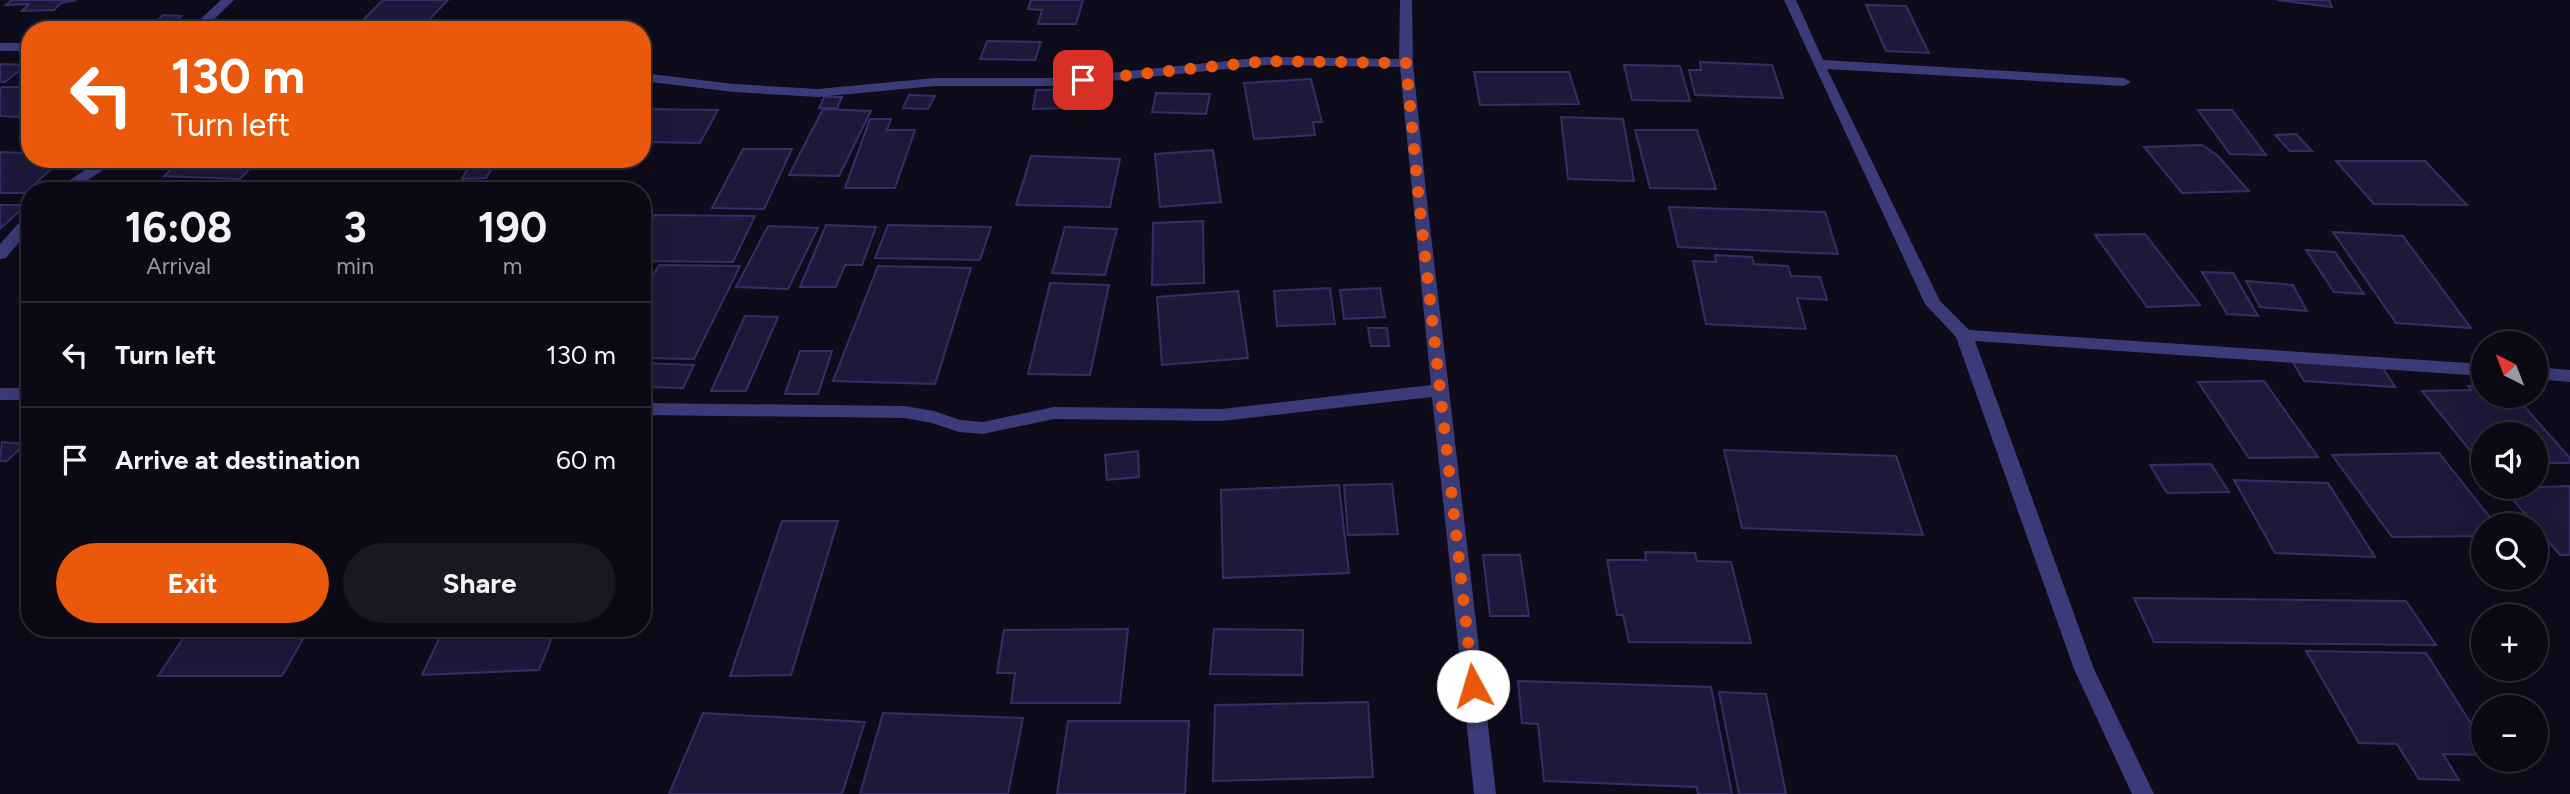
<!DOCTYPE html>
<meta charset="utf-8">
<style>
:root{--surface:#0a0914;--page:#181722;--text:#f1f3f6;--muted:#999aa0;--line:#2a2a34;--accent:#ea580c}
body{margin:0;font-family:Figtree,sans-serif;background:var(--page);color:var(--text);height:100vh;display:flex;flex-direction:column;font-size:26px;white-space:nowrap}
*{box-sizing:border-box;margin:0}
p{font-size:23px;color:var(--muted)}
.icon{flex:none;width:38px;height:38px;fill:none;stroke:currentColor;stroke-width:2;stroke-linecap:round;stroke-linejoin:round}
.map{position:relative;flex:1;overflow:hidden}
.panel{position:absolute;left:21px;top:182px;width:630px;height:455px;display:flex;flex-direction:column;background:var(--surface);border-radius:28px;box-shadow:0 7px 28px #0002,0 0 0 2px var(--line)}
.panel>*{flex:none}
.guide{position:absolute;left:21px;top:21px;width:630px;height:147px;border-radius:28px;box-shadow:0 7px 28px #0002,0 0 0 2px var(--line);background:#ea580c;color:#fff;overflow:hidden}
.needle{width:46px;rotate:318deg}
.controls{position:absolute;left:2471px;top:331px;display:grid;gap:14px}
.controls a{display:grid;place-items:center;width:77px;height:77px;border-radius:50%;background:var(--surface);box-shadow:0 7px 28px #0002,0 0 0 2px var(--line);font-size:35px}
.pin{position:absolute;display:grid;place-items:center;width:60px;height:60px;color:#fff;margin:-30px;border-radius:14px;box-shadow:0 4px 10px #0006}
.me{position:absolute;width:77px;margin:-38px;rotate:354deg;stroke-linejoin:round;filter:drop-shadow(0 0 5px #0008)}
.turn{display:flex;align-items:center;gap:24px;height:147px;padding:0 35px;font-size:32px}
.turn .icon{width:91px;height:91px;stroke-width:2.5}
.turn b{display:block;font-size:49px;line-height:60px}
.eta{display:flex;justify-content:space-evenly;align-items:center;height:119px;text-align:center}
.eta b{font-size:42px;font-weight:700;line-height:49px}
.primary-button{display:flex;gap:14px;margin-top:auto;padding:14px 35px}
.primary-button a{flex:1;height:80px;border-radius:42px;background:var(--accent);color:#fff;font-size:28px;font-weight:700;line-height:80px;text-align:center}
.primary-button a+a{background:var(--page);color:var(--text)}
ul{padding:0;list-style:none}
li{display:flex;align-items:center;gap:21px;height:105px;padding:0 35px;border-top:2px solid var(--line)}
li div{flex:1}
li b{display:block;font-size:26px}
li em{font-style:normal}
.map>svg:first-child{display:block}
.building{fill:#1e193b;stroke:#352d66;stroke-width:2}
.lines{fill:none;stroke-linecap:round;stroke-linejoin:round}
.street{fill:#3a3b78;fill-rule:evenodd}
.route{stroke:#ea580c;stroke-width:12;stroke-dasharray:0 21.6}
</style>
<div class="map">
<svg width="2570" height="794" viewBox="0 0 2570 794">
<rect width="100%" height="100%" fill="#0e0c1b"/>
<g class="building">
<path d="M12 0H76L61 3 54 10 22 11 29 4 6 5Z"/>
<path d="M383 0H448L426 23 362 21Z"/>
<path d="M1031 0H1083L1076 24H1038L1042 10 1028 9Z"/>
<path d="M2277 0H2329L2332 7Z"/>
<path d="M1866 5 1906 6 1929 53 1886 51Z"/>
<path d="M163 15 181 16 165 30H147Z"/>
<path d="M987 41 1041 42 1035 60 980 59Z"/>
<path d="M1700 62 1772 65 1783 98 1695 95 1689 70H1701Z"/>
<path d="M0 64 27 65 5 82H0Z"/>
<path d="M1624 65 1680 66 1690 101 1632 100Z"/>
<path d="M1474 72H1569L1579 104 1480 105Z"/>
<path d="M1311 79 1322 122H1313L1315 135 1254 139 1244 83Z"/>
<path d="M2 87H30V106L18 117 0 116V89Z"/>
<path d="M1106 89 1103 107 1033 109 1036 90Z"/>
<path d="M1156 93 1210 94 1206 114 1152 112Z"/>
<path d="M909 95 935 96 928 109 903 108Z"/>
<path d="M824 97H842L837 108H819Z"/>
<path d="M642 109 718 110 700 143 642 142Z"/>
<path d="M823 109 871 111 839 176 789 175Z"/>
<path d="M2198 110H2232L2266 155 2230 154Z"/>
<path d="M1561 117 1623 119 1634 181 1568 179Z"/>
<path d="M870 119H891L887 130H915L895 188H845Z"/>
<path d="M1635 130H1697L1716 189 1650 188Z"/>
<path d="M2296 134 2312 151H2290L2275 135Z"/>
<path d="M2202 145 2217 155 2249 191 2182 193 2144 147Z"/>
<path d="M30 146V159H62L25 193H0V152L23 153Z"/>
<path d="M743 149H792L764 209 712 208Z"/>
<path d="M1213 150 1221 202 1160 207 1155 154Z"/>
<path d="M1031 156 1120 159 1110 207 1016 205Z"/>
<path d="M182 159H259L240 179 164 176Z"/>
<path d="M2336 161H2425L2467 205 2374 204Z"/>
<path d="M494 165 486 178 462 179 469 166Z"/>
<path d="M0 205H26L0 229Z"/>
<path d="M1669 207 1825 212 1838 254 1678 247Z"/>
<path d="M654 215 755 216 733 262 642 261V236Z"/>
<path d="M1203 221 1204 283 1152 285 1153 223Z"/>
<path d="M826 225 876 227 862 265H845L836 287H800Z"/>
<path d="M888 225 991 227 980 260 875 258Z"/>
<path d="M768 226 818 228 788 289 736 287Z"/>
<path d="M1065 227 1117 229 1105 275 1052 273Z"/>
<path d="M2333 232 2403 236 2471 328 2396 323Z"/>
<path d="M2145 234 2200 305 2147 307 2095 235Z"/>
<path d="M2306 250 2335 252 2364 294 2334 292Z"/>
<path d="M1715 255 1752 257 1754 264 1788 266 1791 276 1820 277 1827 300 1797 298 1806 329 1706 324 1693 261 1716 262Z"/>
<path d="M659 265 740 266 694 359 642 358V286L646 287Z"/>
<path d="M878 266 971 268 935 384 833 381Z"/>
<path d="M2202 272 2233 273 2258 316 2227 314Z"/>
<path d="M2246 281 2293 285 2307 311 2260 307Z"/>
<path d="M1050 283 1109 285 1090 375 1028 374Z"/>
<path d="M1330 288 1335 324 1277 326 1274 291Z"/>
<path d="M1380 288 1385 317 1344 319 1340 290Z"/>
<path d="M1238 291 1248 358 1162 365 1157 297Z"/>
<path d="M745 316 778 317 746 391H711Z"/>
<path d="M1368 328H1387L1389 346H1371Z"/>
<path d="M800 351H832L818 394H785Z"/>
<path d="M2291 359 2381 365 2395 387 2304 381Z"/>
<path d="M642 363 694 365 683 388 642 387Z"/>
<path d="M2264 381 2318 457 2249 458 2198 382Z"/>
<path d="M2468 386H2483V396H2515L2570 458V463H2536V434H2483V463H2480L2422 391 2471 390Z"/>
<path d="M2 442 25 444 7 461H0Z"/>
<path d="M1724 450 1896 456 1923 535 1742 528Z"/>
<path d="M1138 451 1139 477 1107 480 1105 455Z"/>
<path d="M2439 453 2496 525H2483V536L2392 537 2332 455Z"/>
<path d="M2211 464 2229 492 2167 493 2150 465Z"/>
<path d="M2234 480 2328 483 2375 557 2275 553Z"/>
<path d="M1392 484 1398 534 1348 535 1344 485Z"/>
<path d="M1339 485 1349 573 1223 578 1221 490Z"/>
<path d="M2570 486V555H2560L2503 488Z"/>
<path d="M782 521H838L791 675 730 676Z"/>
<path d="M1645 552 1695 553 1697 561 1731 562 1751 643 1629 642 1623 615H1617L1607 560H1646Z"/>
<path d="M1483 555H1520L1529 616H1490Z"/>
<path d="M2134 598 2406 601 2436 645 2154 642Z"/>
<path d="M444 628H556L539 670 422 675Z"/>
<path d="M1128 629 1120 703H1011L1015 673H997L1004 630Z"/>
<path d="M1214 629 1303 630 1302 675 1210 674Z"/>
<path d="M186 634H306L282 676H158Z"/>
<path d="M2306 651 2426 653 2483 742V755L2443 754 2459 780 2419 779 2397 744 2359 743Z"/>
<path d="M1518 681 1711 687 1732 794H1698L1697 787 1544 781 1538 724 1522 723Z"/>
<path d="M1719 692 1766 694 1786 794H1739Z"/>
<path d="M1368 702 1373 777 1213 781 1215 705Z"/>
<path d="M703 713 865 722 842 794H669Z"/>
<path d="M883 713 1023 718 1008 794H860Z"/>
<path d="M1068 721H1189L1185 794H1057Z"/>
</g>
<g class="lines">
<g class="street">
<path d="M221 0H234L203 30H189Z"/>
<path d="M1400 0H1412L1413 63 1427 201 1496 794H1474L1432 397 1222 421 1054 419 983 434 959 432 932 423 904 418 642 415V403L904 406 934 411 960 420 983 422 1054 407 1222 409 1431 385 1400 67 1266 65 1061 86H935L818 97 734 92 642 81V73L734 84 818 89 935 78H1061L1266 57 1399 59Z"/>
<path d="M1784 0H1796L1823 60 2124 78 2131 82 2124 86 1827 69 1940 301 1969 330 2483 364V376L1975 341 2094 669 2154 794H2132L2074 669 1956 337 1925 304Z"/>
<rect x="0" y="43" width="30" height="8"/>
<path d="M102 159H120L71 191H53Z"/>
<path d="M30 214V229L6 258 0 259V244L25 216Z"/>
<path d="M2536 367 2570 370V382L2536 379Z"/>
<rect x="0" y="388" width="30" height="12"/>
</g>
</g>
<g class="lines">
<path class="route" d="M1083 80 1266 61 1406 63 1419 201 1473 686"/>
</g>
</svg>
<div class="controls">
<a><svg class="needle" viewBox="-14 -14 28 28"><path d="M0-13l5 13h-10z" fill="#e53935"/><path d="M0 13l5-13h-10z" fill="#999aa0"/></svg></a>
<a><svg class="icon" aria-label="sound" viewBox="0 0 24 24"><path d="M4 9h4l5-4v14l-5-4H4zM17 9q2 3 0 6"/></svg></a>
<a><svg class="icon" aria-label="search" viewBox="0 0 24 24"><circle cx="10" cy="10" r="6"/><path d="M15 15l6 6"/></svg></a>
<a>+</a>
<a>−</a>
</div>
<div class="pin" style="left:1083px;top:80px;background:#d93025"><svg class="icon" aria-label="arrive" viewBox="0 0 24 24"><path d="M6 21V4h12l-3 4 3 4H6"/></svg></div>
<svg class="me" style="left:1473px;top:686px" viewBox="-20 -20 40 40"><circle r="19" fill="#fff"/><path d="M0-13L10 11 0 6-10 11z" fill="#ea580c"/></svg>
<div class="guide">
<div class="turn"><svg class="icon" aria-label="left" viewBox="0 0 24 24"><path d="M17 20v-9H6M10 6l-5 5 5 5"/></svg><div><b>130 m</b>Turn left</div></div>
</div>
<section class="panel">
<div class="eta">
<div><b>16:08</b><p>Arrival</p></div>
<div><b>3</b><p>min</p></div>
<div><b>190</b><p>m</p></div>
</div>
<ul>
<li><svg class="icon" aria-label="left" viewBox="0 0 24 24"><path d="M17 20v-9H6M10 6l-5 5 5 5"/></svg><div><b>Turn left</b></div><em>130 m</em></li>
<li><svg class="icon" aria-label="arrive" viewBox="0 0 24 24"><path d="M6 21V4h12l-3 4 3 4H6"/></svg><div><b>Arrive at destination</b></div><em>60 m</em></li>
</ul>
<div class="primary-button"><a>Exit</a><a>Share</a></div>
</section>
</div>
